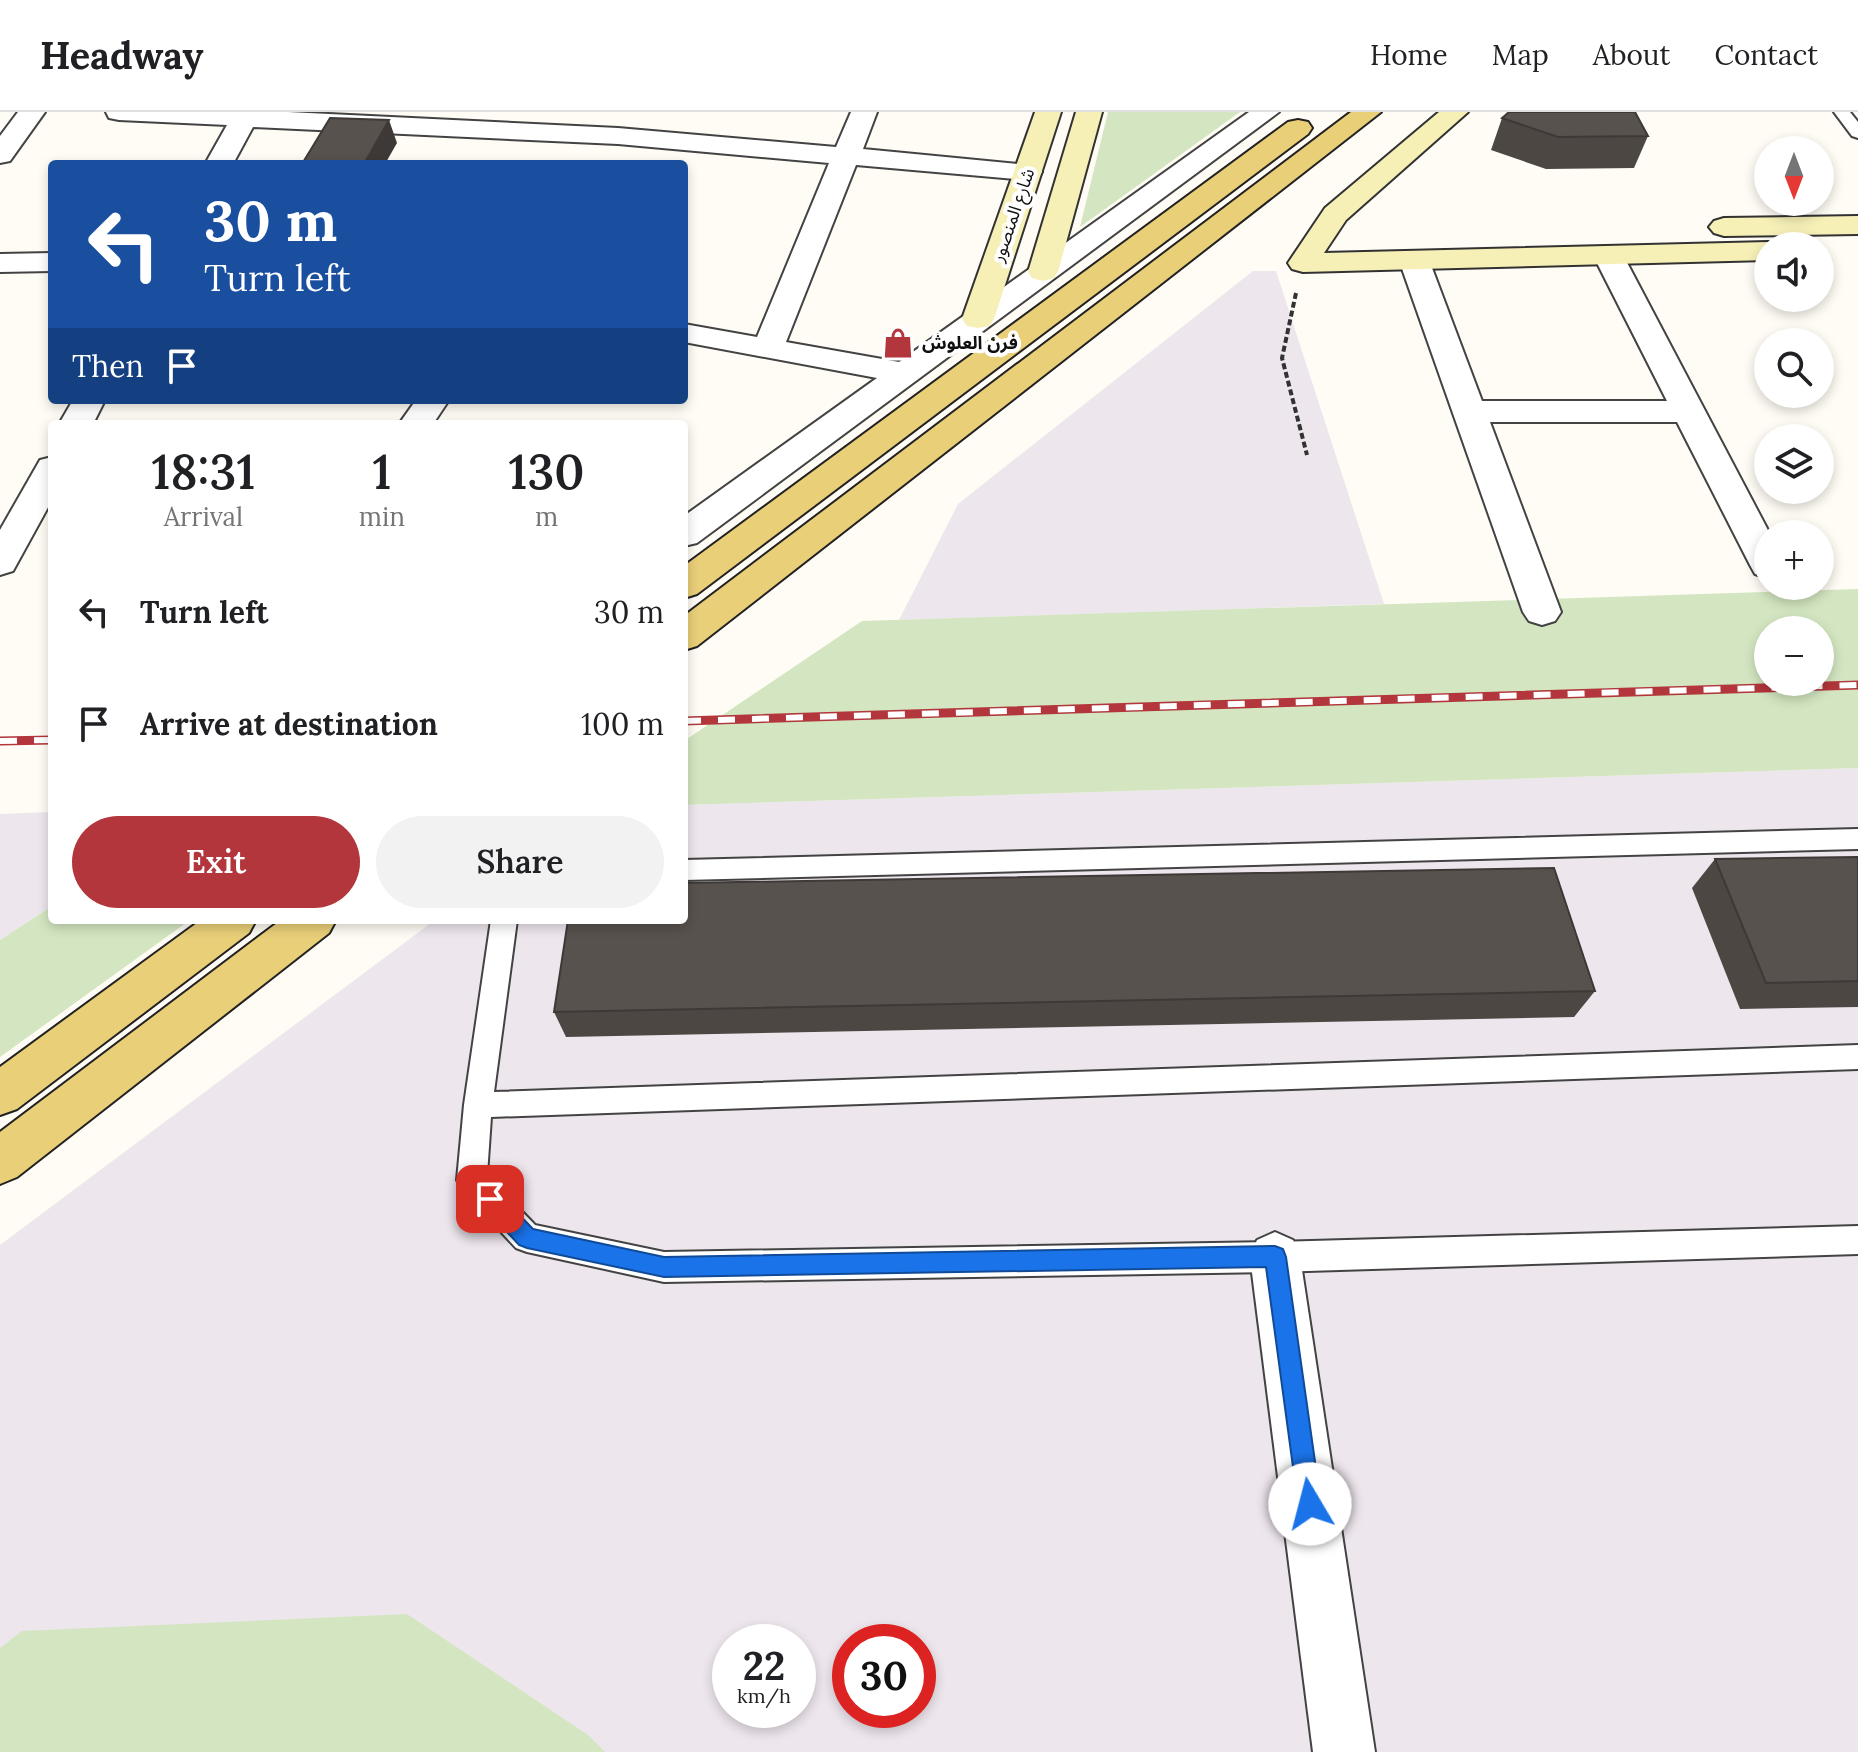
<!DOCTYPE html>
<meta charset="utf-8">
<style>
:root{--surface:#fff;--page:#f2f2f2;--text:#202124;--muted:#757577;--line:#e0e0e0;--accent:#b2363b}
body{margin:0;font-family:Lora,"Noto Sans Arabic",serif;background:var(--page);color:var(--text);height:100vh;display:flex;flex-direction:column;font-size:30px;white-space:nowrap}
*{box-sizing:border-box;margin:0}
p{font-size:26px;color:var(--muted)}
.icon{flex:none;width:44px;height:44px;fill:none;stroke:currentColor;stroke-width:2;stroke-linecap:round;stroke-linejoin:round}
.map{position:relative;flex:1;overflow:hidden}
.sheet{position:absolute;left:48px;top:308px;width:640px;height:504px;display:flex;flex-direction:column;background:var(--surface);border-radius:8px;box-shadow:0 4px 12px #0003}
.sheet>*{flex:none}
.guide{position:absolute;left:48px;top:48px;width:640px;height:244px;border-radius:8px;box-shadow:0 4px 12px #0003;background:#1a4fa0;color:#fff;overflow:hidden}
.needle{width:52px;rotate:180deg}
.fabs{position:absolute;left:1754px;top:24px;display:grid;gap:16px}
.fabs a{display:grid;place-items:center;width:80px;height:80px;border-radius:50%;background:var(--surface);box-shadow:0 4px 12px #0003;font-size:40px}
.speed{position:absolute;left:712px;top:1512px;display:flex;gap:16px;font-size:40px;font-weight:700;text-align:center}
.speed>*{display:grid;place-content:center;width:104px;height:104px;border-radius:50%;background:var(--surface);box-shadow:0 4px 12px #0003;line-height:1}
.speed small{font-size:20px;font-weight:400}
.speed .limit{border:12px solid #d22;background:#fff;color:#111}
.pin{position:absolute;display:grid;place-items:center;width:68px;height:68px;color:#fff;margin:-34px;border-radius:16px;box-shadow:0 4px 12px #0006}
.me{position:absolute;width:88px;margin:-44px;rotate:352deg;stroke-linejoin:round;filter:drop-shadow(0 0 6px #0008)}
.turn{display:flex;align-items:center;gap:28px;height:168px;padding:0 24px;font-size:36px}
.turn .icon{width:104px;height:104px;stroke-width:2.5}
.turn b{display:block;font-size:56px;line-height:68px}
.then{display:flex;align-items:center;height:76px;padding:0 24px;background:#0003;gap:16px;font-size:30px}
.eta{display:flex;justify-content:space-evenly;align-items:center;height:136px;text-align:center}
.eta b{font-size:48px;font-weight:600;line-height:56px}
.primary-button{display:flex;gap:16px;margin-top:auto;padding:16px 24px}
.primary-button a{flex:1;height:92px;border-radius:48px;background:var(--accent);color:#fff;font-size:32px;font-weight:600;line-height:92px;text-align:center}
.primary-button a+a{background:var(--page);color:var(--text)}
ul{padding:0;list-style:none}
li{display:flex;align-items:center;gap:24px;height:112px;padding:0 24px}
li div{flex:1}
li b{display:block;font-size:30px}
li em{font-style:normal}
header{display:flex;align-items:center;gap:48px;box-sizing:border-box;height:112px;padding:0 40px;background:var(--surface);border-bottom:2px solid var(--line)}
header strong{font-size:38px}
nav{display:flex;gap:44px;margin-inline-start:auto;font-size:28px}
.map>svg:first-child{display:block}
.industrial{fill:#ede6ed;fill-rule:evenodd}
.green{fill:#d3e6c1;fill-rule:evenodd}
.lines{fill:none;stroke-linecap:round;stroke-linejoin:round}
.lane-casing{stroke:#434343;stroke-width:4}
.street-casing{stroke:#434343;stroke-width:4}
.secondary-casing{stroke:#323232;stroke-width:4}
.primary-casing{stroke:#212121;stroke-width:4}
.path{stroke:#323232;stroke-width:4;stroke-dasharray:6 3;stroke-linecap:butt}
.lane{fill:#fff;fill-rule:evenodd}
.street{fill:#fff;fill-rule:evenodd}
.secondary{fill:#f6f0b7;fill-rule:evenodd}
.primary{fill:#eacf79;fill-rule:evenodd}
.rail-casing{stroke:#b2363b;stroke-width:9}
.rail{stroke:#fff;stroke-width:6;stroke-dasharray:17;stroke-linecap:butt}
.wall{fill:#4c4743}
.shaded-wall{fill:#3e3937}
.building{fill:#58524e;stroke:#3e3937;stroke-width:2}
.route{fill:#1a73e8;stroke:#114b97;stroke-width:2}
.labels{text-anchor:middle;stroke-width:8;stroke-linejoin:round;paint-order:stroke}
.far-street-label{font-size:18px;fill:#101010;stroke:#fff}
.far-poi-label{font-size:18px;font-weight:bold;fill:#101010;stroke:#fff;text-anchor:start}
</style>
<header>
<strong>Headway</strong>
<nav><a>Home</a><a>Map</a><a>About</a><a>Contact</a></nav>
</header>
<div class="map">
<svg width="1858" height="1640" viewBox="0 0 1858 1640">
<rect width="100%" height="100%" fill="#fefcf4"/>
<g class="industrial">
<path d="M1253 159H1276L1384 492 899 508 958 392Z"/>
<path d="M1858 656V1640H0V1133L435 808H684V693ZM730 1530H798V1598H730ZM850 1530H918V1598H850Z"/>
<path d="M52 700V794L0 828V702Z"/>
</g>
<g class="green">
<path d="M1108 0H1240L1080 115Z"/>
<path d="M1858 477V656L684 693V629L862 509ZM1768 518H1820V570H1768Z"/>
<path d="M52 794V808H190L0 945V828Z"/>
<path d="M407 1502 588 1623 605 1640H0V1536L22 1519Z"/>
</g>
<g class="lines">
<g class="lane-casing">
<g id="lane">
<path d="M1834 0H1850L1858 10V26L1852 24Z"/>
<path d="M1858 717V737L684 768V748Z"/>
<path d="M491 808H517L494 980 1858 933V957L491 1005 487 1063 535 1113 664 1140 1275 1130 1858 1114V1142L1275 1160 664 1170 527 1140 516 1136 462 1078 457 1068 464 993Z"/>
</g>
</g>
<g class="street-casing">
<g id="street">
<path d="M18 0H45L10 49 0 51V24Z"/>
<path d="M106 0H288L618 16 836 35 851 0H877L863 37 1038 54 1042 60 1038 66 1028 68 856 53 786 230 899 250 1249 0H1279L697 431 684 434V404L877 266 684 230V212L757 225 829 51 618 32 253 15 233 52H205L227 13 119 8 109 6Z"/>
<path d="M1608 134 1619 137 1623 143 1770 422 1768 466 1755 462 1750 453 1677 310H1490L1561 500 1555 509 1542 513 1529 509 1523 500 1399 148 1403 142 1414 139 1425 142 1429 148 1482 289H1667L1593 143 1597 137Z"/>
<path d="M52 141V159L0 160V142Z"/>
<path d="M73 288H105L93 312H59Z"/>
<path d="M416 288H449L433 312H399Z"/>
<path d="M52 345V388L13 459 0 463V418L40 348Z"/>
<path d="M1275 1120 1293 1128 1300 1145 1375 1640H1313L1250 1145 1257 1128Z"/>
</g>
</g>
<g class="secondary-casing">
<g id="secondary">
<path d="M1035 0H1061L994 207 989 214 978 216 967 214 962 207Z"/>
<path d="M1076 0H1102L1058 160 1054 166 1043 169 1032 166 1028 160Z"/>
<path d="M1439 0H1468L1346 108 1324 141 1768 130 1779 134H1768V148L1303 160 1292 157 1288 151 1325 96Z"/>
<path d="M1858 104V122L1724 124 1714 121 1709 115 1714 109 1724 106Z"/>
</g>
</g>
<g class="primary-casing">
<g id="primary">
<path d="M1351 0H1381L697 534 684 538V504Z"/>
<path d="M1298 8 1308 10 1312 16 1308 22 697 482 684 486V454L1288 10Z"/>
<path d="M201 808H256L249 821 17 997 0 1003V955Z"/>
<path d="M281 808H336L329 821 17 1065 0 1072V1020Z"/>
</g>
</g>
<path class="path" d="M1296 181 1282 246 1307 343"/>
<use href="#lane" class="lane"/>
<use href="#street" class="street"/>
<use href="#secondary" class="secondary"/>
<use href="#primary" class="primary"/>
<g class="rail-casing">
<g id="rail">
<path d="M684 609 1858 573"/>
<path d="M0 629 52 628"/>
</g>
</g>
<use href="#rail" class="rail"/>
</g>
<g class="wall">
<path d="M1502 6 1648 24 1634 56 1546 57 1491 38Z"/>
<path d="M1858 745V895L1740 897 1692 776 1715 747Z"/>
<path d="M1595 879 1574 905 566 925 554 900Z"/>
</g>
<path class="shaded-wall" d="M389 8 397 31 385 52H364Z"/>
<g class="building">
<path d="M1509 0H1635L1648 24 1558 25 1502 6Z"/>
<path d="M330 6 389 8 364 52H302Z"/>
<path d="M1858 745V869L1766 871 1715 747Z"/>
<path d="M1554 756 1595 879 554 900 568 808H684V771Z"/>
</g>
<path class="route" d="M490 1078 498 1081 533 1117 664 1145 1275 1134 1283 1137 1286 1145 1321 1392 1318 1400 1310 1404 1301 1400 1298 1392 1266 1155 664 1165 527 1136 519 1133 483 1094 480 1087 483 1081Z"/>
<defs>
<g id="shop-bare" transform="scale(2.4)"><path d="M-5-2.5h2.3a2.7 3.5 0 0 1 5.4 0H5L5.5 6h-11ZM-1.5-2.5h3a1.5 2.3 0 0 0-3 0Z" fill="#b2363b" stroke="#fff" stroke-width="2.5" paint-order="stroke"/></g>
</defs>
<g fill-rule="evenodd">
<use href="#shop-bare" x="898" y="231"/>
</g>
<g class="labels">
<g class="far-street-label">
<text transform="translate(1013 103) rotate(-71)" y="6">شارع المنصور</text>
</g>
<g class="far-poi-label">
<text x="922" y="237">فرن العلوش</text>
</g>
</g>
</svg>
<div class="fabs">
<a><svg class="needle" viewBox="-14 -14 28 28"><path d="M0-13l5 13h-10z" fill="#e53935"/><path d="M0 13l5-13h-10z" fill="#757577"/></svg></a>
<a><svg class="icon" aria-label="sound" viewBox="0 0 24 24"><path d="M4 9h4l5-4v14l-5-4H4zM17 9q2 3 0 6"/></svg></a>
<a><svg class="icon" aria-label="search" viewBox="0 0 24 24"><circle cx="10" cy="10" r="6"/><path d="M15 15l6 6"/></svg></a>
<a><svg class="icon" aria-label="layers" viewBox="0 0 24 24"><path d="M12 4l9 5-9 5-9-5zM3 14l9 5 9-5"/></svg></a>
<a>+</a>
<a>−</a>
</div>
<div class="speed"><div>22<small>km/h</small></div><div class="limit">30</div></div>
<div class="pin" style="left:490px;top:1087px;background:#d93025"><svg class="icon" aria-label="arrive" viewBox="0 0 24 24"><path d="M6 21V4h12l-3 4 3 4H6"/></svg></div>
<svg class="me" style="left:1310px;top:1392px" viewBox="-20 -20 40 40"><circle r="19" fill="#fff"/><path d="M0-13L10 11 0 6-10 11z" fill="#1a73e8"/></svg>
<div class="guide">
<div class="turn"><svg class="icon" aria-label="left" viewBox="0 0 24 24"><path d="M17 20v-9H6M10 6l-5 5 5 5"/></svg><div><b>30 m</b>Turn left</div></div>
<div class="then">Then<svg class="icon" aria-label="arrive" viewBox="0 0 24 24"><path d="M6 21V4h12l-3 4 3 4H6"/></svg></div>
</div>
<section class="sheet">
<div class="eta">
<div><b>18:31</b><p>Arrival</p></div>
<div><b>1</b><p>min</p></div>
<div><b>130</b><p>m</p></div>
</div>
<ul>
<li><svg class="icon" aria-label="left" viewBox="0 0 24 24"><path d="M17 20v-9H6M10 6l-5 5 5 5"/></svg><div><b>Turn left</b></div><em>30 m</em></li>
<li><svg class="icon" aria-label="arrive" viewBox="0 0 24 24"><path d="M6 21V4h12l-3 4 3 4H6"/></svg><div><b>Arrive at destination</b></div><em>100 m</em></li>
</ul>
<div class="primary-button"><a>Exit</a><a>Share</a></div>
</section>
</div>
